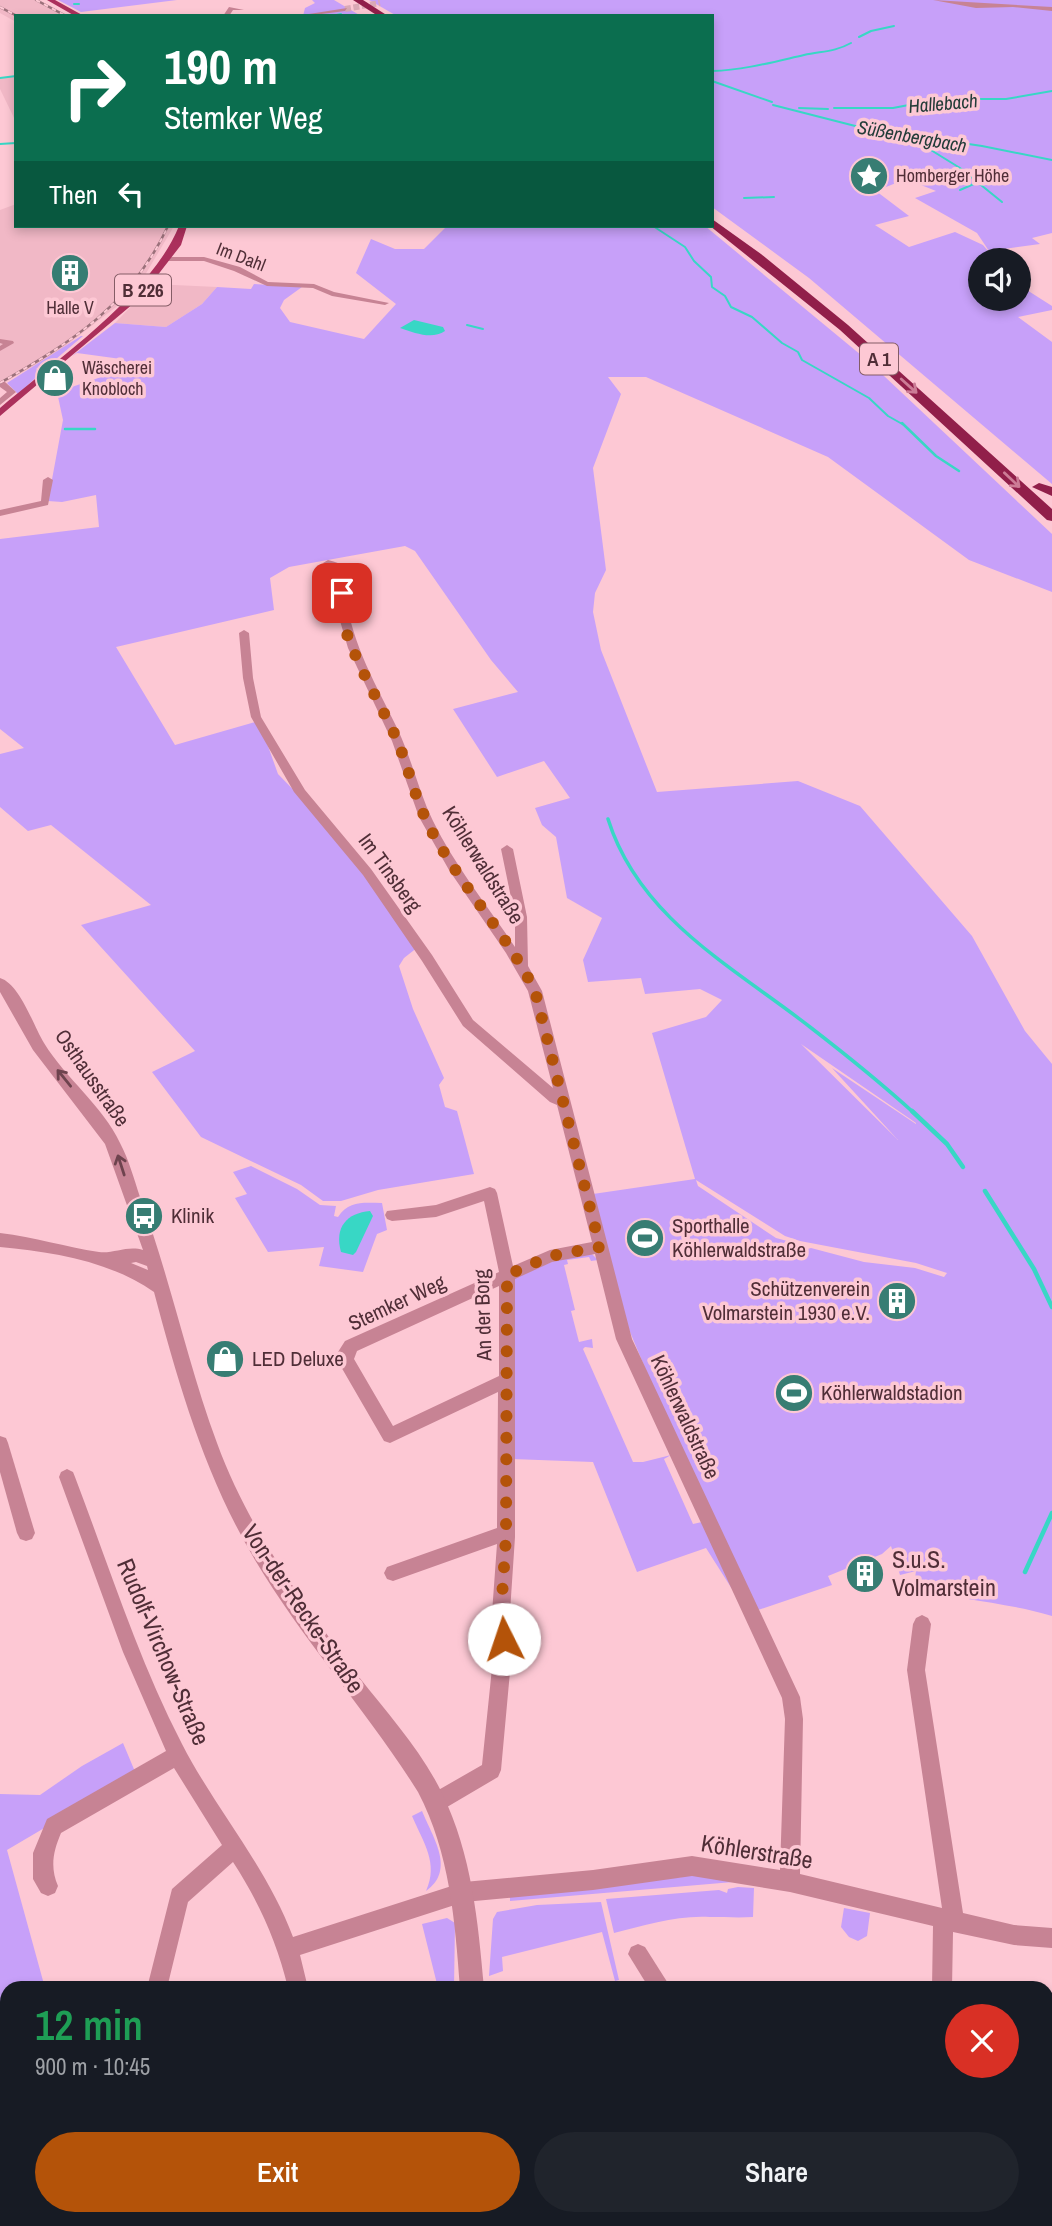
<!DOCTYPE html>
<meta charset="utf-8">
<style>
:root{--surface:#171b24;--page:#20242c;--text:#f1f3f6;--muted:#9ea1a6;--accent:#b45309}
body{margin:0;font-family:"Archivo Narrow",sans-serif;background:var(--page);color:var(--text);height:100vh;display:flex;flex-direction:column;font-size:26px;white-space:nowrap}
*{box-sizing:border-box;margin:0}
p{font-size:23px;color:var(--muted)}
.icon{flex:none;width:38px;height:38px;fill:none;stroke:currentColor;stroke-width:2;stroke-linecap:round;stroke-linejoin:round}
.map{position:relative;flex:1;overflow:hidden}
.details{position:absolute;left:0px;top:1981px;width:1054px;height:245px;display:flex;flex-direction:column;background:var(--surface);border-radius:21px 21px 0 0;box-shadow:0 4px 10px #0003}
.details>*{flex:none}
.guide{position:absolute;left:14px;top:14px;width:700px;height:214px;border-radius:0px;box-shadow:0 4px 10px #0003;background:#0b6e4f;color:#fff;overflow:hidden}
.tools{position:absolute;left:968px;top:248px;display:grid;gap:14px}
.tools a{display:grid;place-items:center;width:63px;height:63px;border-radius:50%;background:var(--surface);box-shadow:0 4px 10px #0003;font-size:35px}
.pin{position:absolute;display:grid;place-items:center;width:60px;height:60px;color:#fff;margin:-30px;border-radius:14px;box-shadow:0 4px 10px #0006}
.me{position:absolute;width:77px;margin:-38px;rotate:356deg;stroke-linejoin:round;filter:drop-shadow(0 0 5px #0008)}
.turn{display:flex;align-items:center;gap:24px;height:147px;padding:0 35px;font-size:32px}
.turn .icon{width:91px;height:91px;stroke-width:2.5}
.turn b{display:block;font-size:49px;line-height:60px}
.then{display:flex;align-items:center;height:66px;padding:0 35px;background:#0003;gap:14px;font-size:26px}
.round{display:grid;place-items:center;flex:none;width:74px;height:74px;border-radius:37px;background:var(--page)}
.headline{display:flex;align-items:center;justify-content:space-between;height:119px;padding:0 35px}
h1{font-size:42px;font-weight:600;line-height:52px;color:#1e9e55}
.action{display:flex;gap:14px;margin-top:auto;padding:14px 35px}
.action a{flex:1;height:80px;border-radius:42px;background:var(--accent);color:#fff;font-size:28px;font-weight:600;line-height:80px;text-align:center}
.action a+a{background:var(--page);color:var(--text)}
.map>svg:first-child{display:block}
.built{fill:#f1b8c6}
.green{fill:#c7a0f9;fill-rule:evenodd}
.water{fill:#38d7c5}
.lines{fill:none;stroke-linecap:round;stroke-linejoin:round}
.stream-far3{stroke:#38d7c5;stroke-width:2}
.stream-far2{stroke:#38d7c5;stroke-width:2.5}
.stream-far1{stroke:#38d7c5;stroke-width:3.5}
.stream{stroke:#38d7c5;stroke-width:4.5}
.minor-tunnel{stroke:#daa9b5;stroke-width:6;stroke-dasharray:6 2.5;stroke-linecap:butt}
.minor{fill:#c78394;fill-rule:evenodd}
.tertiary{fill:#c78394;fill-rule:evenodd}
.primary{fill:#ab305c;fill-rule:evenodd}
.motorway{fill:#911f4a;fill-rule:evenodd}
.rail-casing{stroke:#9b717b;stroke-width:2.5}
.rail{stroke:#fdc8d4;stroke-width:2;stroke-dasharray:4.5;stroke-linecap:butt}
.oneway{stroke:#cc7c96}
.oneway2{stroke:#6e434e}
.route{stroke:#b45309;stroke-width:12;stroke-dasharray:0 21.6}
.labels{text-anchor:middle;stroke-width:7;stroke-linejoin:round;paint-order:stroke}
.far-poi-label{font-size:18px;fill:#502e37;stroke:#fdc8d4;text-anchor:start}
.far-street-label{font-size:18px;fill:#502e37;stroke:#fdc8d4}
.far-water-label{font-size:19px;font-style:italic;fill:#233c38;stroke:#fdc8d4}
.shield{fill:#fdc8d4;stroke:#845c66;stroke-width:2}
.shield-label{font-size:19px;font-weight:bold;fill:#502e37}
.street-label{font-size:21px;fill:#502e37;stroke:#fdc8d4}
.poi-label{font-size:21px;fill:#502e37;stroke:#fdc8d4;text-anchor:start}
.near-poi-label{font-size:24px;fill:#502e37;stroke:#fdc8d4;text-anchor:start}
.near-street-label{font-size:24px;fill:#502e37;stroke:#fdc8d4}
</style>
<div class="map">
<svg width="1052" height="2226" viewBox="0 0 1052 2226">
<rect width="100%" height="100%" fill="#fdc8d4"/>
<g class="built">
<path d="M0 0H39L69 16H16V22L0 13Z"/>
<path d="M16 76V122L0 89V78Z"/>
<path d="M16 204V226H174L145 275 116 307 55 354 0 385V210Z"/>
<path d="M153 284 217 287 202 304 166 327 115 323Z"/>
</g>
<g class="green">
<path d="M58 0H177L81 12Z"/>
<path d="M312 0H334L361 16H303L305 8 315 3Z"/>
<path d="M369 0H1052V233L1032 238 1040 244 989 251 977 233 915 198 936 191 906 179 876 191 909 216 875 225 909 247 955 232 983 245 988 251 1002 261H980V299H1018L1019 285 1052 306V310L1018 317 1052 342V484L809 278 712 207V16H397Z"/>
<path d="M447 226H705L867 360 1052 534V592L969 560 828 457 646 377H608L621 394 593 468 606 570 595 593 593 612 601 650 657 792 798 781 860 806 972 936 1025 1031 1052 1064V1616C1007 1602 958 1601 914 1586L916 1571 900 1575 891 1546 882 1554 828 1576 832 1585 758 1610 653 1387 625 1320 593 1194 695 1179 652 1033 706 1017 722 1000 700 989 645 994 641 978 588 982 583 960 602 918 567 898 556 837 542 825 535 808 570 798 544 761 497 777 453 709 518 692 491 660 415 551 405 546 289 567 270 578 274 610 116 647 175 745 259 721 278 774 371 870 418 947 404 958 399 966 413 1009 444 1078 439 1085 445 1107 457 1111 474 1174 378 1190 341 1201H323L301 1185 201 1137 152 1072 195 1051 81 925 151 905 51 825 28 831 0 807V754L24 748 0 729V539L99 527 96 495 62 502 48 501 63 420 57 392 110 374 121 359 77 353 72 356 115 323 166 327 202 304 217 287 251 289 254 284 302 287 284 300 280 308 290 322 364 339 396 304 356 273 371 239 395 249H424ZM801 1044 916 1123V1124L832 1068 898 1140ZM696 1180 785 1236 800 1241 916 1263 947 1273 944 1277 915 1268 864 1262 811 1248 796 1252 791 1242 776 1238 698 1186Z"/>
<path d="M81 336H83L49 365H42L36 369 42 372 18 394 7 383Z"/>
<path d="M251 1166 297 1189 320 1205 336 1206 334 1216 338 1217C349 1200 364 1203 382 1203L387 1230 377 1234 363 1272 319 1266 324 1247 268 1252 235 1198 247 1194 233 1172Z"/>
<path d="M592 1254 598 1260 591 1261 589 1257 567 1260 568 1264 564 1265 575 1310 571 1311 579 1342 592 1339 593 1348 585 1347 583 1349 633 1462H643L671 1455 664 1459 693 1524 702 1522 732 1589 706 1548 637 1572 593 1462 512 1459 513 1279 558 1259Z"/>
<path d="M123 1743 136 1774 7 1850 45 1988H7V2219H44L46 2226H0V1794L40 1795 82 1766Z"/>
<path d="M422 1811C433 1838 456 1870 426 1891 439 1863 423 1842 412 1816Z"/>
<path d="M687 1870 733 1882 510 1901V1896L682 1877Z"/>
<path d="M738 1887 754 1888 753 1917C738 1918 725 1917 710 1917 678 1915 645 1925 614 1933L606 1899 719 1890 727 1893 728 1889Z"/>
<path d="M601 1902 619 1980 615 1981 602 1932 502 1957 503 1971 489 1976 493 1919 497 1912 537 1905Z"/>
<path d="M844 1908 870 1913 867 1936 858 1941 849 1937 841 1927Z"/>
<path d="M447 1918 455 1923 454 1988H438L422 1924Z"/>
</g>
<g class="water">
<path d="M414 320 443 327 445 331C432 340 415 333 400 328Z"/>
<path d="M370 1211 373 1216 356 1252 353 1255 341 1252C334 1227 347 1213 370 1211Z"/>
</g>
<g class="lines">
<g class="stream-far3">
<path d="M74 4H79"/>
<path d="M332 16 341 14"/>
<path d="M859 37 871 31 894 26"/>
<path d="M712 71C744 70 773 62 804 55 822 51 835 52 851 43"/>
<path d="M0 78 16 76"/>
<path d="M712 81 772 102"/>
<path d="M773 105 867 129 982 146 1052 160"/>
<path d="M799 108 828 109"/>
<path d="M834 108H893L940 99H1006L1052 91"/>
<path d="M919 139 926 147 960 168 1002 202"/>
<path d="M0 144 16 143"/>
<path d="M960 190 976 183"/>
<path d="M744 198 774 197"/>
<path d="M653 226 685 247 694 261 711 277 712 287 725 296 731 307 752 317 782 343 798 352 802 360 869 398 888 416 904 425"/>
<path d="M467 325 483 329"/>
</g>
<g class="stream-far2">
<path d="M902 423 936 456 959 471"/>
<path d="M65 429H95"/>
</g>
<path class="stream-far1" d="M608 819C639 918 733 967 810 1027 845 1054 881 1083 914 1113"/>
<g class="stream">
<path d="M912 1111 947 1144 963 1167"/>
<path d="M985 1191 1034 1269 1052 1307"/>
<path d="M1025 1572 1052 1513"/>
</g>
<path class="minor-tunnel" d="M345 9 380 3"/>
<g class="minor">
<path d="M933 0 1052 7V11L1013 7 976 8Z"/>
<path d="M229 7 244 10H233L229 16H223Z"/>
<path d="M347 8 345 11 306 16 309 14Z"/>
<path d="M166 257H204L240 267 268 282 314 284 334 292 389 303 385 305 332 296 313 288 267 286 234 271 204 261H163V257Z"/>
<path d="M0 339 13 341 14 343 0 351V346L3 344 0 343Z"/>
<path d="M0 382H5L16 392 0 405V398L7 392 0 387Z"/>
<path d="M48 477 53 480 48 505 0 516V510L41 501 43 480Z"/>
<path d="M328 560C351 566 361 574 346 596 352 646 377 686 398 730 412 760 419 792 433 821 455 866 487 905 515 947V917L501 849 507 845 513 849 527 917 528 966 542 991 632 1339 800 1697 803 1719 800 1874 942 1908 907 1670 913 1624 916 1618 922 1615 928 1618 931 1624 925 1670 963 1913 1014 1925 1052 1928V1948L1014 1945 953 1932 952 1988H932L933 1926 790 1892 692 1876 593 1890 464 1902 300 1955 308 1988H288C277 1942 259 1902 233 1862L188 1902 167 1988H147L172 1889 222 1845 174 1768 61 1833C53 1852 50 1867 58 1886L55 1893 48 1896 41 1893 33 1879V1853L47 1819 166 1751 123 1652 59 1477 61 1472 67 1469 73 1472 75 1477C109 1566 138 1659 182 1744 216 1810 267 1867 293 1937L464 1882 593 1870 692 1856 780 1870 785 1719 782 1698 616 1339 595 1254 552 1262 515 1279V1537L509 1627 513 1639 501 1770 498 1777 442 1810 435 1813 428 1810 425 1803 428 1796 482 1765 495 1639 491 1627 497 1544 393 1581 387 1579 384 1573 387 1567 497 1528 498 1392 390 1443 384 1441 340 1365 338 1352 345 1341 499 1272 484 1201 436 1217 392 1221 387 1219 385 1215 387 1211 436 1205 490 1187 495 1189 497 1193 513 1266 550 1250 592 1242 557 1105 550 1102 463 1026 422 961 363 875 294 792 251 717 243 678 239 633 244 630 249 633 253 678 261 717 305 790 371 869 432 955 473 1020 553 1088 528 991 506 953 449 870 419 817 392 741 348 648 338 614 336 596C353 571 341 574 323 563ZM499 1286V1376L393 1426 354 1359 357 1351Z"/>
<path d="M0 1436 6 1438 8 1443 35 1533 32 1539 26 1541 20 1539 17 1533 0 1472Z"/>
<path d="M638 1944 645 1947 671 1988H649L628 1954 631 1947Z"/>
<path d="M279 2219H322V2226H276Z"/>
<path d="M754 2219H777L780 2226H757Z"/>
<path d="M1006 2219H1029L1032 2226H1009Z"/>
</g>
<g class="tertiary">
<path d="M0 978C20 984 33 1025 44 1043 66 1079 102 1105 120 1143 129 1160 134 1179 140 1197 170 1277 187 1362 217 1443 248 1528 304 1605 359 1677 388 1714 421 1750 442 1793 472 1855 478 1921 484 1988H460C455 1921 450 1853 418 1792 368 1712 304 1642 255 1560 205 1476 179 1386 154 1292 110 1261 52 1252 0 1247V1233C35 1237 65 1247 99 1252 113 1254 128 1245 143 1250L105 1144 33 1050 0 992ZM136 1262 147 1266 148 1270 131 1263Z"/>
<path d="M488 2219H514L515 2226H489Z"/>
</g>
<g class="primary">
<path d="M47 0H55L84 16H75Z"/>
<path d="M179 226H187L181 245 140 298 0 416V408C56 360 152 294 179 226Z"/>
</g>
<g class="motorway">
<path d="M353 0H363L388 16H378Z"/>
<path d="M712 219 761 254 848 325 1052 509V521L1047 520 840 330 710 226Z"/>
<path d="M1039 483 1052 487V496L1032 487Z"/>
</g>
<g class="rail-casing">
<g id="rail">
<path d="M36 0 66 16"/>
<path d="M0 7 17 16"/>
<path d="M0 383C72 342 132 304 168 226"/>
</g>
</g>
<use href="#rail" class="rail"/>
</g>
<defs><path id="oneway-shaft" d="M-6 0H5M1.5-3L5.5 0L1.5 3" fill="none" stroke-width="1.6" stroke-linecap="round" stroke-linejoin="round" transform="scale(1.75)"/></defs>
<g class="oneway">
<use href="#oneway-shaft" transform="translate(909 386) rotate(42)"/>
<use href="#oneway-shaft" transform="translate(1012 480) rotate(43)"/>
</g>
<g class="oneway2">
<use href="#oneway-shaft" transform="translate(64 1078) rotate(-129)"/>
<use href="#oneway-shaft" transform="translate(121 1165) rotate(-108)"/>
</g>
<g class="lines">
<path class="route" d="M342 593C331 625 384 708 397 740 409 769 416 802 431 830 461 886 507 934 535 991L600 1247 550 1256 507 1275 506 1537 500 1627 504 1639"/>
</g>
<defs>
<g id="sight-disc" transform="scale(2.0125)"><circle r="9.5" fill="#377d73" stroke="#fdc8d4"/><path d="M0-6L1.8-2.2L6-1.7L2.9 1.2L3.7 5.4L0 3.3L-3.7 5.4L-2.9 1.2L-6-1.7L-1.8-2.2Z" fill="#fff"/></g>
<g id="building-disc" transform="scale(2.0125)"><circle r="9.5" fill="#377d73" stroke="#fdc8d4"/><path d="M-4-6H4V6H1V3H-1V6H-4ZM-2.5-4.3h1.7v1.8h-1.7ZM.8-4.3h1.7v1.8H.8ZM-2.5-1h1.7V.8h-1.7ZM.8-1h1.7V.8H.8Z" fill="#fff"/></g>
<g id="shop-disc" transform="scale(2.0125)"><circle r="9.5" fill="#377d73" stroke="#fdc8d4"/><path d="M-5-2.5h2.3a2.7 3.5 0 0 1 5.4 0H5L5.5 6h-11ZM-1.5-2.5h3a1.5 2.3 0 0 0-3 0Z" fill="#fff"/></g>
<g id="bus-disc" transform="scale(2.0125)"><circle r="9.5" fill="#377d73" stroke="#fdc8d4"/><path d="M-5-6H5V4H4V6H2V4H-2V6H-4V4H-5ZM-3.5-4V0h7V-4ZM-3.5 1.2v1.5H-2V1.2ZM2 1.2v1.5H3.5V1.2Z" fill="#fff"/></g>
<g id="stadium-disc" transform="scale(2.0125)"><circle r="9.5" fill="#377d73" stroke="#fdc8d4"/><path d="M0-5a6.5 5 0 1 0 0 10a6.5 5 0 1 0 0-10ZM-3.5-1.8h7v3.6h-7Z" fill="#fff"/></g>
</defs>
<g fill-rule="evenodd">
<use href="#sight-disc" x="869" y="176"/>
<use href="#building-disc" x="70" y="273"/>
<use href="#shop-disc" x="55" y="378"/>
<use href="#bus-disc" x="144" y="1216"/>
<use href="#stadium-disc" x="645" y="1238"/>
<use href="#building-disc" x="897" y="1301"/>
<use href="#shop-disc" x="225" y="1359"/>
<use href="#stadium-disc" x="794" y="1393"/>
<use href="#building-disc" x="865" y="1574"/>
</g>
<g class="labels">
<g class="far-poi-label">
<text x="896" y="182">Homberger Höhe</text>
<text x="70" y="314" text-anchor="middle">Halle V</text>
<text x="82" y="374">Wäscherei<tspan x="82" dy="21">Knobloch</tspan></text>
</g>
<g class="far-street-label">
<text transform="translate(241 257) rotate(21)" y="6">Im Dahl</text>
</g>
<g class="far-water-label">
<text transform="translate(943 103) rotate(-5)" y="7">Hallebach</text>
<text transform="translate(912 136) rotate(10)" y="7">Süßenbergbach</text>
</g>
<g class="shield">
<rect x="115" y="274.5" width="56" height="31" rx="5"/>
<rect x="860" y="343.5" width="38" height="31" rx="5"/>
</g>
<g class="shield-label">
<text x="143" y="297">B 226</text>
<text x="879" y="366">A 1</text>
</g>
<g class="street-label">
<text transform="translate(483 865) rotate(58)" y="7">Köhlerwaldstraße</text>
<text transform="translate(390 873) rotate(54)" y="7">Im Tinsberg</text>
<text transform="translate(92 1078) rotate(55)" y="7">Osthausstraße</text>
<text transform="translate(397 1303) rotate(-25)" y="7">Stemker Weg</text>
<text transform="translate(483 1315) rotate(-92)" y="7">An der Borg</text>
<text transform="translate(685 1417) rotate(65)" y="7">Köhlerwaldstraße</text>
</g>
<g class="poi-label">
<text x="171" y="1223">Klinik</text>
<text x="672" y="1233">Sporthalle<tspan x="672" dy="24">Köhlerwaldstraße</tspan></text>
<text x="870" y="1296" text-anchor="end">Schützenverein<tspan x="870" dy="24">Volmarstein 1930 e.V.</tspan></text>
<text x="252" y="1366">LED Deluxe</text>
<text x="821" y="1400">Köhlerwaldstadion</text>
</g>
<g class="near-poi-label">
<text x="892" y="1568">S.u.S.<tspan x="892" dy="28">Volmarstein</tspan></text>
</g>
<g class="near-street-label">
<text transform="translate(303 1609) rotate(56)" y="8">Von-der-Recke-Straße</text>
<text transform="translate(163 1652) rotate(67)" y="8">Rudolf-Virchow-Straße</text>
<text transform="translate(757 1852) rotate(9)" y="8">Köhlerstraße</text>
</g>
</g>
</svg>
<div class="tools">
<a><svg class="icon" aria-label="sound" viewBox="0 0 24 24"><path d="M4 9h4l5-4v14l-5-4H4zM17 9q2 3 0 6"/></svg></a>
</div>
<div class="pin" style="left:342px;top:593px;background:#d93025"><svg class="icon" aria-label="arrive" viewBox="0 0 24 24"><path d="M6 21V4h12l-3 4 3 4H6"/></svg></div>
<svg class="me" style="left:504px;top:1639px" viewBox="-20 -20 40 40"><circle r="19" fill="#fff"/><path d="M0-13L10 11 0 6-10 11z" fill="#b45309"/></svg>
<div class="guide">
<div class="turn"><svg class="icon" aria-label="right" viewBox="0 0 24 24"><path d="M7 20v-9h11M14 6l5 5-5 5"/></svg><div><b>190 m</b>Stemker Weg</div></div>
<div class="then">Then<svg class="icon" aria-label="left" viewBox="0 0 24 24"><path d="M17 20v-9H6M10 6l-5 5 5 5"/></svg></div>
</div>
<section class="details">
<div class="headline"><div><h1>12 min</h1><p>900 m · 10:45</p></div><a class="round" style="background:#d93025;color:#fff"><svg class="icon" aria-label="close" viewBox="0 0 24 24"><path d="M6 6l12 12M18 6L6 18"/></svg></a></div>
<div class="action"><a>Exit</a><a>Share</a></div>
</section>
</div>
